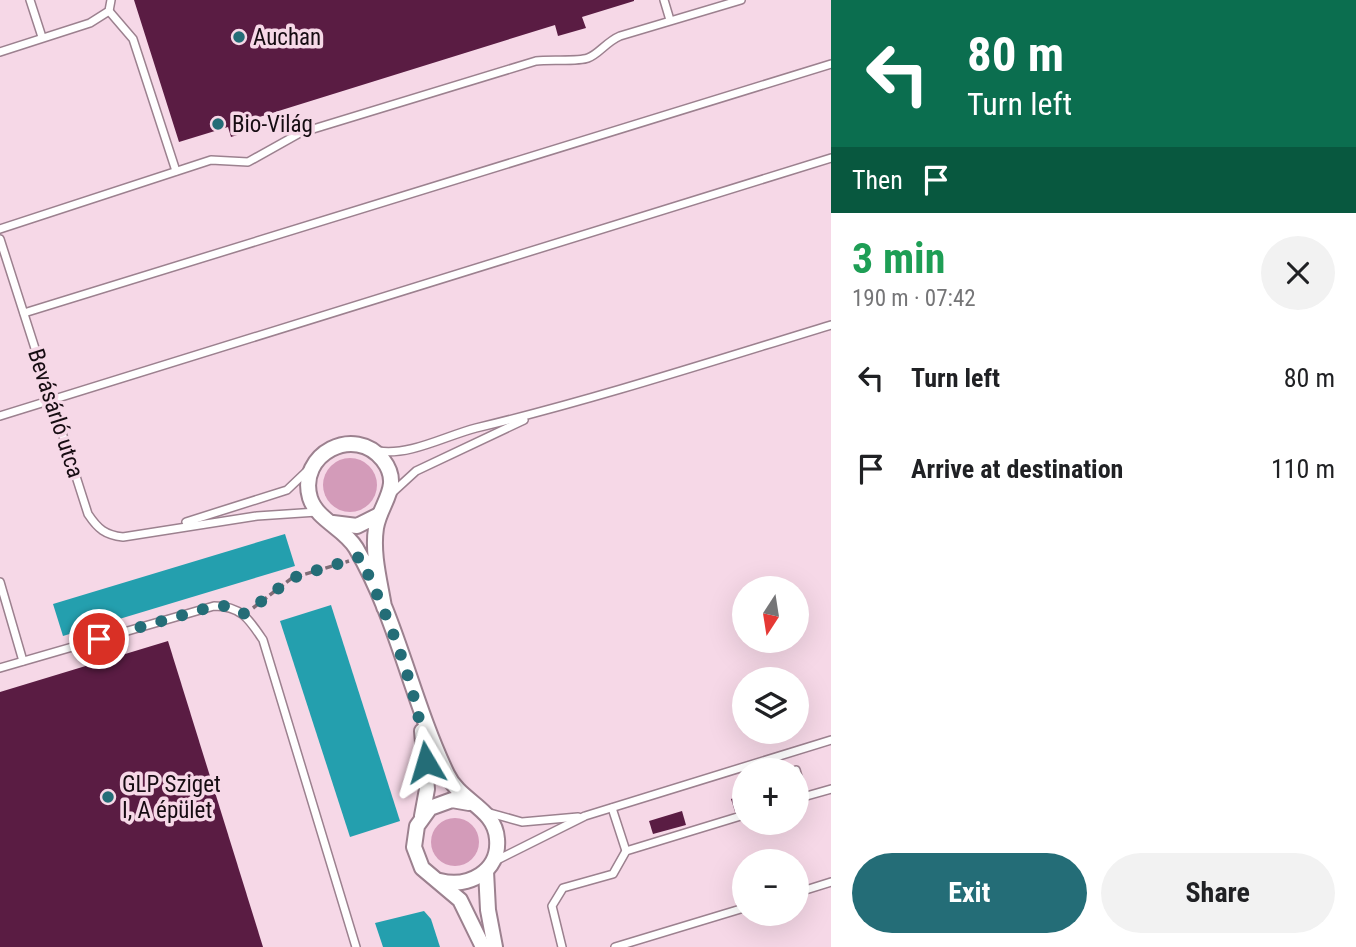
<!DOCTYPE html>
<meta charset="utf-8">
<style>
:root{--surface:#fff;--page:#f2f2f2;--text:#202124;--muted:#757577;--accent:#246d77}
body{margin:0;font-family:"Roboto Condensed",sans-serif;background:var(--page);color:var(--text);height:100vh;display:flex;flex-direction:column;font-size:26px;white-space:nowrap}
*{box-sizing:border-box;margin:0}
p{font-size:23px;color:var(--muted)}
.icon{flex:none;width:38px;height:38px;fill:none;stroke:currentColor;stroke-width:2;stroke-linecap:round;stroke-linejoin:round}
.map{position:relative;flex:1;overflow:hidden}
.drawer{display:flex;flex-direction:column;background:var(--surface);width:525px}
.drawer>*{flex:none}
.banner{background:#0b6e4f;color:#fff;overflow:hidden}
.needle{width:46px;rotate:192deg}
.tools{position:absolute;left:732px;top:576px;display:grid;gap:14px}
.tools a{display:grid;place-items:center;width:77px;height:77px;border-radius:50%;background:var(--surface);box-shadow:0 7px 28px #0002;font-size:35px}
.pin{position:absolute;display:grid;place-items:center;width:60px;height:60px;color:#fff;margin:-30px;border:4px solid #fff;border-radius:50%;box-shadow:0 2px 7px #0007}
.me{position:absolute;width:77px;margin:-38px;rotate:353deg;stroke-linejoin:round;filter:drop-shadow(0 0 5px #0008)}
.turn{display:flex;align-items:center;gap:24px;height:147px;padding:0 21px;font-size:32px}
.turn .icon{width:91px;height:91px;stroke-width:2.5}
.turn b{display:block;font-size:49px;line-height:60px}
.then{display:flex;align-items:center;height:66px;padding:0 21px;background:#0003;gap:14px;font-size:26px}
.round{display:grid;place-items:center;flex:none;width:74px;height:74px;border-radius:37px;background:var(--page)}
.overview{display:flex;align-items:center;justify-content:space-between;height:119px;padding:0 21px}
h1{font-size:42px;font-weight:700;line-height:52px;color:#1e9e55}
.primary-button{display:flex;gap:14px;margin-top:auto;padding:14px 21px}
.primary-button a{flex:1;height:80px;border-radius:42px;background:var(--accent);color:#fff;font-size:28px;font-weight:700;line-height:80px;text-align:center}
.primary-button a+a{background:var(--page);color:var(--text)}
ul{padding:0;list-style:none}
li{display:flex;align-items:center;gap:21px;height:91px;padding:0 21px}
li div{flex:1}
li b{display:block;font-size:26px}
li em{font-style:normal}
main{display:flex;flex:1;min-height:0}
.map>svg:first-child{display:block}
.green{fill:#d39bb9}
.water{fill:#249fae}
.building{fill:#5a1c43}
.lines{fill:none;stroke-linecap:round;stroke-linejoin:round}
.lane-casing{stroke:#9c818f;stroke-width:10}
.street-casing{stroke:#9c818f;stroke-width:18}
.path{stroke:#806d77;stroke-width:3.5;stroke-dasharray:7 3.5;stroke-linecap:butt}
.lane{stroke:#fff;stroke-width:7}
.street{stroke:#fff;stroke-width:14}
.route{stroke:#246d77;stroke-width:12;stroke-dasharray:0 21.6}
.poi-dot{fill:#246d77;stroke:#f6d8e7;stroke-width:2.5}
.labels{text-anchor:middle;stroke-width:7;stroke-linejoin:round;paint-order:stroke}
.poi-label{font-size:23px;fill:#160c12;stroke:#f6d8e7;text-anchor:start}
.street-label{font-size:23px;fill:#160c12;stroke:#f6d8e7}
</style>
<main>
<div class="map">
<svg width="831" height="947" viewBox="0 0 831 947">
<rect width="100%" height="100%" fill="#f6d8e7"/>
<g class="green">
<circle cx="350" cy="485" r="27"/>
<circle cx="455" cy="842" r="24"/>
</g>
<g class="water">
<path d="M285 534 295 566 63 636 53 604Z"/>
<path d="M331 605 400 821 350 837 280 621Z"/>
<path d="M424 911 431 919 440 947H383L375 923Z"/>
</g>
<g class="building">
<path d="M134 0H634V1L582 17 586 28 558 36 555 25 256 118 259 128 231 137 228 127 179 142Z"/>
<path d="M168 641 263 947H0V692Z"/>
<path d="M744 794V809L735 812 731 799Z"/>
<path d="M682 811 686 825 653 834 649 821Z"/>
</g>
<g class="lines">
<g class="lane-casing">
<g id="lane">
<path d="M30 0 42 37"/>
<path d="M664 0 670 20"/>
<path d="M109 11 133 39 176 171"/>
<path d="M0 52 90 23 109 11 111 0"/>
<path d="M0 229 211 160 248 162 300 133 536 61C549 59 578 62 588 58 599 54 606 42 620 36L741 0"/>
<path d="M0 239 88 514C98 529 105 535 123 537L257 516 317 512"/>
<path d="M24 313 831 64"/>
<path d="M0 416 831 158"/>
<path d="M378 451C410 456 445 436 476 428 596 399 713 361 831 325"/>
<path d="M392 493 416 471 524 420"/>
<path d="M186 522 287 490 308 470"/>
<path d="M0 582 23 661"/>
<path d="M0 668 214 606C241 606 249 619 263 640L356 947"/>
<path d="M796 770 804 797"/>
<path d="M796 799 831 789"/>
<path d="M612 808 626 851"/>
<path d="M490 813 522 822 578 817"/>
<path d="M495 861 585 816 831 740"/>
<path d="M796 893 831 882"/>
<path d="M562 947 552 906 563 888 613 874 626 851 744 815"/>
<path d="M615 947 744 908"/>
</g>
</g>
<g class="street-casing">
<g id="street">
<path d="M333 523 357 526 379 515"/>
<path d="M384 607C380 582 372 554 376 528 380 503 403 486 383 460 355 424 297 454 310 498 317 520 344 528 356 548 397 618 412 701 447 774 460 802 495 808 497 839 500 872 468 888 440 881"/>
<path d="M469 803 452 800 430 808 417 826 414 847 422 868 460 900 483 947"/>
<path d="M422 816 427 789 422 731"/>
<path d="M486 871 488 910 495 947"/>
</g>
</g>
<path class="path" d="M253 608 292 578 349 561"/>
<use href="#lane" class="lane"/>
<use href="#street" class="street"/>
</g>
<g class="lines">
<path class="route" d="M99 639 214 606H228L245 614 292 578 360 557C391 623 418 690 426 762"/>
</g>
<g class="poi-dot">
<circle cx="239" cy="37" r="7"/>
<circle cx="218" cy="124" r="7"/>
<circle cx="108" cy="797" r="7"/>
</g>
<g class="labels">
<g class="poi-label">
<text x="253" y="45">Auchan</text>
<text x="232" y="132">Bio-Világ</text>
<text x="122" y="792">GLP Sziget<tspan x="122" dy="26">I, A épület</tspan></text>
</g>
<g class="street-label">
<text transform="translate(56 413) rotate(72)" y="8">Bevásárló utca</text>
</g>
</g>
</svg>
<div class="tools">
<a><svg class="needle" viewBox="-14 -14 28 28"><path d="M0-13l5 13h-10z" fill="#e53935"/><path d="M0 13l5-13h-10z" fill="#757577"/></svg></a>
<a><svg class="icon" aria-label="layers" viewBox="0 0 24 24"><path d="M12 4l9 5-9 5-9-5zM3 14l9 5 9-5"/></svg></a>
<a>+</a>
<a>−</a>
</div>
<div class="pin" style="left:99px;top:639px;background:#d93025"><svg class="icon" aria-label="arrive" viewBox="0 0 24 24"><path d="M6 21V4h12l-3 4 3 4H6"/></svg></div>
<svg class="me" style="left:426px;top:762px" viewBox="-20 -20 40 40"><path d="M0-17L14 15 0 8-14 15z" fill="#246d77" stroke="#fff" stroke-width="4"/></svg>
</div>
<section class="drawer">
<div class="banner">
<div class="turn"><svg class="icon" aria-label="left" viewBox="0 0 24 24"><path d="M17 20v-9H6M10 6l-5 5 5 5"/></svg><div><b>80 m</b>Turn left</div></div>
<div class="then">Then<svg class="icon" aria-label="arrive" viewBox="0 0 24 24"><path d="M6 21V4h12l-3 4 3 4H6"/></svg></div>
</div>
<div class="overview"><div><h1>3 min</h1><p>190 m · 07:42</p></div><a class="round"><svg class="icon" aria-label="close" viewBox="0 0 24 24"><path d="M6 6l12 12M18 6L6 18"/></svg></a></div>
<ul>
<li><svg class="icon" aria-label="left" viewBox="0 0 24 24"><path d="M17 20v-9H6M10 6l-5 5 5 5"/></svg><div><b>Turn left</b></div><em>80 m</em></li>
<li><svg class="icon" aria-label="arrive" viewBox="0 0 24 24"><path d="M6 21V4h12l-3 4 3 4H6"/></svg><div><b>Arrive at destination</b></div><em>110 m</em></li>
</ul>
<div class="primary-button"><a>Exit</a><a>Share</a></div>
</section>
</main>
